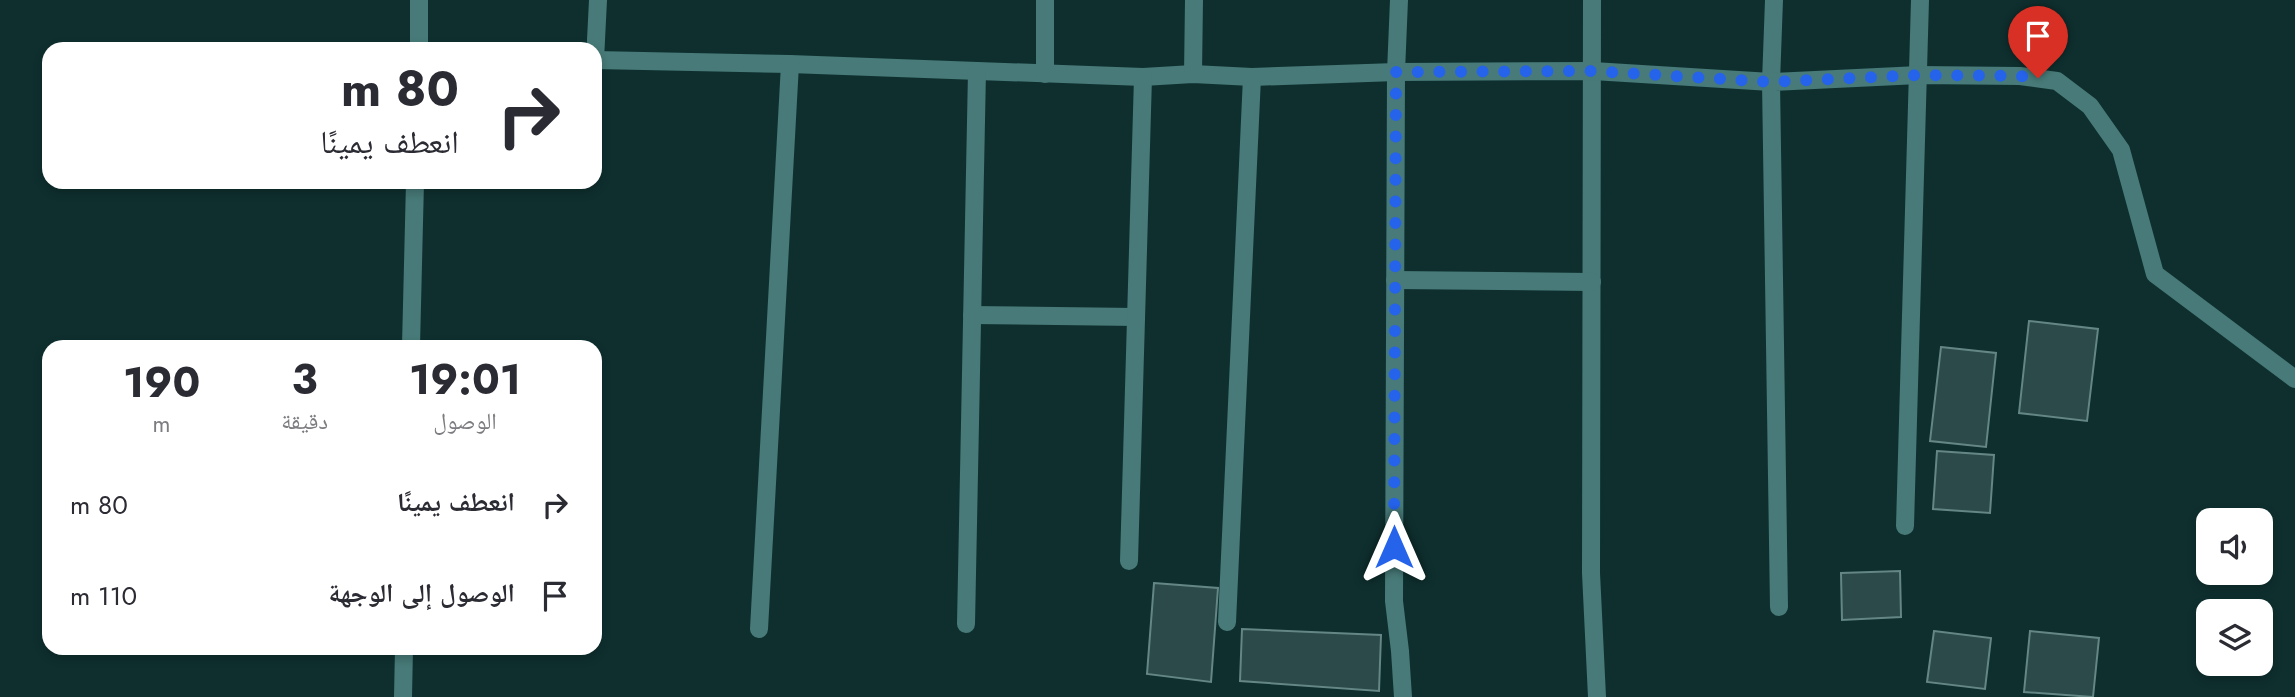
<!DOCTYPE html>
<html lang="ar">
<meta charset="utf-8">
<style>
:root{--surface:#fff;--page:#f2f2f3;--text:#2b2b33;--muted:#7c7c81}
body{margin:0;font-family:Jost,"Noto Naskh Arabic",sans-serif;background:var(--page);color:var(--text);direction:rtl;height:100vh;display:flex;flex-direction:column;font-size:26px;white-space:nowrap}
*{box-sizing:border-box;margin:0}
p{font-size:23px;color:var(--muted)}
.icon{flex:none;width:38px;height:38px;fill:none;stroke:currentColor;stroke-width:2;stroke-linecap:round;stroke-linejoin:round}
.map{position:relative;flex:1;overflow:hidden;direction:ltr}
.drawer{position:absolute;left:42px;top:340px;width:560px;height:315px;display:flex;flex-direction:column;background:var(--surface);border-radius:21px;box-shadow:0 4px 10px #0003;direction:rtl}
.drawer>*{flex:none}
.hud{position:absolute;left:42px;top:42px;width:560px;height:147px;border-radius:21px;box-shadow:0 4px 10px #0003;direction:rtl;background:#fff;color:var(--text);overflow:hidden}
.tools{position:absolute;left:2196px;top:508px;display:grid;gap:14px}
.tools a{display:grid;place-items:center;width:77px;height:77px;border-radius:14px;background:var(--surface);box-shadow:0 4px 10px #0003;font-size:35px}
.pin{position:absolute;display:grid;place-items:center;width:60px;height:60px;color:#fff;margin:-72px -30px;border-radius:50% 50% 50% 0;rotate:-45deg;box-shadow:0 0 7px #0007}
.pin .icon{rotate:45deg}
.me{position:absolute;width:77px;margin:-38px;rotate:0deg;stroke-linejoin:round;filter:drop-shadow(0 0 5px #0008)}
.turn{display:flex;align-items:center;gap:24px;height:147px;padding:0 28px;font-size:32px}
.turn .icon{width:91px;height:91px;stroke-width:2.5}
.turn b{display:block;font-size:49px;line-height:60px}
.eta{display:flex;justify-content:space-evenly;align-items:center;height:119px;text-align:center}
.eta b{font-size:42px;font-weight:700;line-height:49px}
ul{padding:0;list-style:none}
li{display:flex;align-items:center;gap:21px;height:91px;padding:0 28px}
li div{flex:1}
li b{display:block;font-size:26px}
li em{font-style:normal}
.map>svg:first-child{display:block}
.building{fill:#2b4a49;stroke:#648684;stroke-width:2}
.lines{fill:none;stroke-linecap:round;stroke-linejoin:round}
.minor{stroke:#477a78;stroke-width:18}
.route{stroke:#2563eb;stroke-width:12;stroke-dasharray:0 21.6}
</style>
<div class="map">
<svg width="2295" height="697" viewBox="0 0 2295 697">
<rect width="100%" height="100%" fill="#0e2f2e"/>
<g class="building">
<path d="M2029 321 2098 329 2087 421 2019 413Z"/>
<path d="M1941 347 1996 353 1986 447 1930 441Z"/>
<path d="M1937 451 1994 455 1990 513 1933 509Z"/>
<path d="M1900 571 1901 617 1842 620 1841 573Z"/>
<path d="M1154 583 1218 588 1211 682 1147 674Z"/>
<path d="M1242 629 1381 635 1379 691 1240 681Z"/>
<path d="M1934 631 1991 638 1985 689 1927 682Z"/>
<path d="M2030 631 2099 638 2093 697 2024 692Z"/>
</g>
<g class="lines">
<g class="minor">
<path d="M1399 0 1396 72 1394 601 1400 651 1403 697"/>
<path d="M1592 0 1591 573 1597 697"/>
<path d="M419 49V0"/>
<path d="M595 60 790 64 1143 77 1193 74 1252 77 1396 72 1593 71 1771 82 1774 0"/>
<path d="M595 60 598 0"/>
<path d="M1045 74V0"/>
<path d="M1193 74 1194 0"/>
<path d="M1395 280 1592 282"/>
<path d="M972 315 1136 317"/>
<path d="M411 346 415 182"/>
<path d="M1905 526 1920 0"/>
<path d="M1129 561 1143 77"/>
<path d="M1779 607 1771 82 1919 75 2020 76 2057 81 2090 106 2121 150 2155 274 2295 379"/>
<path d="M1227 622 1252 77"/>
<path d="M966 624 977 71"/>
<path d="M759 629 790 64"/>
<path d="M403 697 404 648"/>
</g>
</g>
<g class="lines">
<path class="route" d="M1394 547 1396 72 1593 71 1771 82 1919 75 2020 76 2038 78"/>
</g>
</svg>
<div class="tools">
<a><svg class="icon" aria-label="sound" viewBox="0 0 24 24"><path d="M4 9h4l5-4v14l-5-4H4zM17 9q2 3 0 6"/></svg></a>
<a><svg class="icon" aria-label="layers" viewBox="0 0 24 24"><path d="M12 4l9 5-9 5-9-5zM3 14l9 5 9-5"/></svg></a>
</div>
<div class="pin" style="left:2038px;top:78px;background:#d93025"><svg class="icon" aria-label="arrive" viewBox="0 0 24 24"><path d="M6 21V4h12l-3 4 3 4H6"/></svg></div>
<svg class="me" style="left:1394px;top:547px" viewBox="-20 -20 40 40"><path d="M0-17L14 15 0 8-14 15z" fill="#2563eb" stroke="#fff" stroke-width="4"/></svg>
<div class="hud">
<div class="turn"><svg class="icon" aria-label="right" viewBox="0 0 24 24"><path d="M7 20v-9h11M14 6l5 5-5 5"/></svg><div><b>80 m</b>انعطف يمينًا</div></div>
</div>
<section class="drawer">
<div class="eta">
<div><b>19:01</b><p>الوصول</p></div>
<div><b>3</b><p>دقيقة</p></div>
<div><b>190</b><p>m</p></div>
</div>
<ul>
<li><svg class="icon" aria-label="right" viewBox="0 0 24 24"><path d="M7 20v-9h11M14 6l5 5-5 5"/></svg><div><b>انعطف يمينًا</b></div><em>80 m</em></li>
<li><svg class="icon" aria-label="arrive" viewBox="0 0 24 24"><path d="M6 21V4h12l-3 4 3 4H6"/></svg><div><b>الوصول إلى الوجهة</b></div><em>110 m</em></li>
</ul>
</section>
</div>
